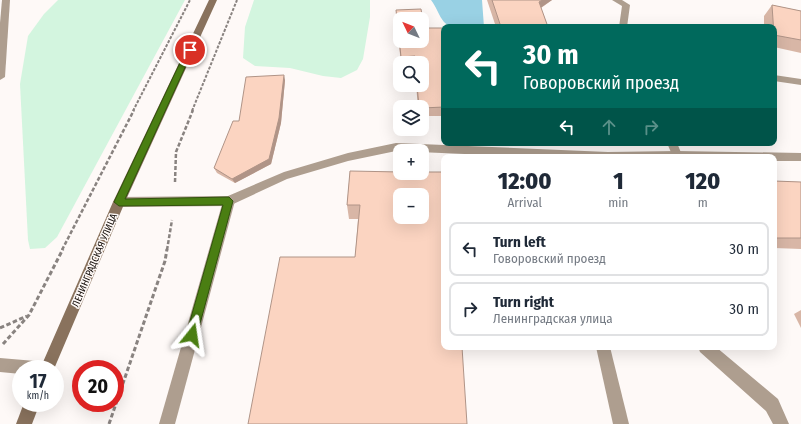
<!DOCTYPE html>
<meta charset="utf-8">
<style>
:root{--surface:#fff;--page:#f6f6f7;--text:#1f2937;--muted:#747a83;--line:#e0e1e3}
body{margin:0;font-family:"Fira Sans Condensed",sans-serif;background:var(--page);color:var(--text);height:100vh;display:flex;flex-direction:column;font-size:15px;white-space:nowrap}
*{box-sizing:border-box;margin:0}
p{font-size:13px;color:var(--muted)}
.icon{flex:none;width:22px;height:22px;fill:none;stroke:currentColor;stroke-width:2;stroke-linecap:round;stroke-linejoin:round}
.map{position:relative;flex:1;overflow:hidden}
.side{position:absolute;left:441px;top:154px;width:336px;height:196px;display:flex;flex-direction:column;background:var(--surface);border-radius:8px;box-shadow:0 4px 16px #0002}
.side>*{flex:none}
.guide{position:absolute;left:441px;top:24px;width:336px;height:122px;border-radius:8px;box-shadow:0 4px 16px #0002;background:#00695c;color:#fff;overflow:hidden}
.needle{width:26px;rotate:313deg}
.buttons{position:absolute;left:393px;top:12px;display:grid;gap:8px}
.buttons a{display:grid;place-items:center;width:36px;height:36px;border-radius:8px;background:var(--surface);box-shadow:0 4px 16px #0002;font-size:20px}
.speed{position:absolute;left:12px;top:360px;display:flex;gap:8px;font-size:20px;font-weight:700;text-align:center}
.speed>*{display:grid;place-content:center;width:52px;height:52px;border-radius:50%;background:var(--surface);box-shadow:0 4px 16px #0002;line-height:1}
.speed small{font-size:10px;font-weight:400}
.speed .limit{border:6px solid #d22;background:#fff;color:#111}
.pin{position:absolute;display:grid;place-items:center;width:34px;height:34px;color:#fff;margin:-17px;border:2px solid #fff;border-radius:50%;box-shadow:0 1px 4px #0007}
.me{position:absolute;width:44px;margin:-22px;rotate:15deg;stroke-linejoin:round;filter:drop-shadow(0 0 3px #0008)}
.turn{display:flex;align-items:center;gap:14px;height:84px;padding:0 16px;font-size:18px}
.turn .icon{width:52px;height:52px;stroke-width:2.5}
.turn b{display:block;font-size:28px;line-height:34px}
.lanes{display:flex;align-items:center;height:38px;padding:0 16px;background:#0003;justify-content:center;gap:20px;direction:ltr}
.lanes .off{opacity:.35}
.eta{display:flex;justify-content:space-evenly;align-items:center;height:68px;text-align:center}
.eta b{font-size:24px;font-weight:800;line-height:28px}
ul{padding:0;list-style:none}
li{display:flex;align-items:center;gap:12px;height:54px;margin:0 8px 6px;padding:0 8px;border:2px solid var(--line);border-radius:8px}
li div{flex:1}
li b{display:block;font-size:15px}
li em{font-style:normal}
.map>svg:first-child{display:block}
.green{fill:#d3f5df}
.water{fill:#99d1e4}
.lines{fill:none;stroke-linecap:round;stroke-linejoin:round}
.path-far2{stroke:#898380;stroke-width:2;stroke-dasharray:3 1.5;stroke-linecap:butt}
.path-far1{stroke:#898380;stroke-width:2.5;stroke-dasharray:4 2;stroke-linecap:butt}
.path{stroke:#898380;stroke-width:3;stroke-dasharray:4.5 2.5;stroke-linecap:butt}
.lane{fill:#ae9e8f;fill-rule:evenodd}
.street{fill:#ae9e8f;fill-rule:evenodd}
.secondary{fill:#89725d;fill-rule:evenodd}
.wall{fill:#d8b6a6}
.shaded-wall{fill:#b09487}
.building{fill:#fbd4c1;stroke:#b09487;fill-rule:evenodd}
.route{fill:#4a7e12;stroke:#30520c}
.labels{text-anchor:middle;stroke-width:3;stroke-linejoin:round;paint-order:stroke}
.street-label{font-size:10px;fill:#120b07;stroke:#fef9f7}
</style>
<div class="map">
<svg width="801" height="424" viewBox="0 0 801 424">
<rect width="100%" height="100%" fill="#fef9f7"/>
<g class="green">
<path d="M58 0H185L57 237 45 248 30 249 28 240 20 84 28 36 44 14Z"/>
<path d="M254 0H370V17L363 59 357 70 341 78 323 76 290 68 255 66 243 58 245 27Z"/>
</g>
<path class="water" d="M431 0H482L484 27C473 27 452 31 444 22 439 16 436 6 431 0Z"/>
<g class="lines">
<g class="path-far2">
<path d="M133 111 190 0"/>
<path d="M192 111 237 0"/>
</g>
<g class="path-far1">
<path d="M175 182 176 152 193 110"/>
<path d="M62 250 134 110"/>
<path d="M167 250 172 220"/>
</g>
<g class="path">
<path d="M0 328 27 316"/>
<path d="M3 344 29 315 63 249"/>
<path d="M109 424 165 261 167 249"/>
</g>
<g class="lane">
<path d="M2 0H10L5 77 0 80V23Z"/>
<path d="M612 0H622L630 5 627 27H619L622 6Z"/>
<path d="M774 75 801 79V85L774 81Z"/>
<path d="M667 143H677L682 155 681 157H673Z"/>
<path d="M229 196 233 198 235 201 175 424H159L223 201 225 198Z"/>
<path d="M596 347H610L629 424H613Z"/>
<path d="M698 347H716L778 399 789 424H773L766 411 700 352Z"/>
<path d="M0 358 47 362 52 364 54 369H21V374L0 372Z"/>
</g>
<path class="street" d="M396 143 608 152 677 151 801 153V161H774V157H535L396 151 348 161 287 179 229 206 119 207 115 205 113 202 115 199 119 197 228 196 284 172 348 153Z"/>
<g class="secondary">
<path d="M209 0H217L125 202 54 369H40L113 202Z"/>
<path d="M24 403H40L32 424H16Z"/>
</g>
</g>
<g class="wall">
<path d="M487 0H552L541 8 548 27H496Z"/>
<path d="M772 5 801 11V53L774 47V27H764V16Z"/>
<path d="M396 10 424 28H444V116H422V107H418L416 85H422V63H401L396 19Z"/>
<path d="M285 80 281 123 271 164 235 183 217 173 214 168 239 121Z"/>
<path d="M350 171 467 424 355 257 358 219H349L347 205Z"/>
<path d="M774 181 801 182V249L774 248Z"/>
<path d="M801 310V328L794 314Z"/>
</g>
<g class="shaded-wall">
<path d="M542 0H552L536 11 539 2Z"/>
<path d="M284 75 285 80 281 123 271 164 235 183 232 179Z"/>
</g>
<g class="building">
<path d="M492 0H542L539 2 548 27H483H501Z"/>
<path d="M772 5 801 11V40L774 35Z"/>
<path d="M421 9 424 28H444V107L422 108V107H419L417 85H422V63H415V56L401 57 396 10ZM400 19H422V41H400Z"/>
<path d="M284 75 279 118 269 159 232 179 214 168 233 121H239L246 77Z"/>
<path d="M350 171 400 172V173H422V172H444V347H462L467 424H248L280 257H355L360 205H347ZM400 195H422V217H400Z"/>
<path d="M774 181 801 182V238H774Z"/>
</g>
<path class="route" d="M187 48H192L193 50 125 199 229 197 233 201 197 335 195 338 192 340 188 338 186 335 223 205 119 206 114 202Z"/>
<g class="labels">
<g class="street-label">
<text transform="translate(94 260) rotate(-67)" y="4">ЛЕНИНГРАДСКАЯ УЛИЦА</text>
</g>
</g>
</svg>
<div class="buttons">
<a><svg class="needle" viewBox="-14 -14 28 28"><path d="M0-13l5 13h-10z" fill="#e53935"/><path d="M0 13l5-13h-10z" fill="#747a83"/></svg></a>
<a><svg class="icon" aria-label="search" viewBox="0 0 24 24"><circle cx="10" cy="10" r="6"/><path d="M15 15l6 6"/></svg></a>
<a><svg class="icon" aria-label="layers" viewBox="0 0 24 24"><path d="M12 4l9 5-9 5-9-5zM3 14l9 5 9-5"/></svg></a>
<a>+</a>
<a>−</a>
</div>
<div class="speed"><div>17<small>km/h</small></div><div class="limit">20</div></div>
<div class="pin" style="left:190px;top:50px;background:#d93025"><svg class="icon" aria-label="arrive" viewBox="0 0 24 24"><path d="M6 21V4h12l-3 4 3 4H6"/></svg></div>
<svg class="me" style="left:192px;top:335px" viewBox="-20 -20 40 40"><path d="M0-17L14 15 0 8-14 15z" fill="#4a7e12" stroke="#fff" stroke-width="4"/></svg>
<div class="guide">
<div class="turn"><svg class="icon" aria-label="left" viewBox="0 0 24 24"><path d="M17 20v-9H6M10 6l-5 5 5 5"/></svg><div><b>30 m</b>Говоровский проезд</div></div>
<div class="lanes"><svg class="icon" aria-label="left" viewBox="0 0 24 24"><path d="M17 20v-9H6M10 6l-5 5 5 5"/></svg><svg class="icon off" aria-label="ahead" viewBox="0 0 24 24"><path d="M12 20V5M6 11l6-6 6 6"/></svg><svg class="icon off" aria-label="right" viewBox="0 0 24 24"><path d="M7 20v-9h11M14 6l5 5-5 5"/></svg></div>
</div>
<section class="side">
<div class="eta">
<div><b>12:00</b><p>Arrival</p></div>
<div><b>1</b><p>min</p></div>
<div><b>120</b><p>m</p></div>
</div>
<ul>
<li><svg class="icon" aria-label="left" viewBox="0 0 24 24"><path d="M17 20v-9H6M10 6l-5 5 5 5"/></svg><div><b>Turn left</b><p>Говоровский проезд</p></div><em>30 m</em></li>
<li><svg class="icon" aria-label="right" viewBox="0 0 24 24"><path d="M7 20v-9h11M14 6l5 5-5 5"/></svg><div><b>Turn right</b><p>Ленинградская улица</p></div><em>30 m</em></li>
</ul>
</section>
</div>
